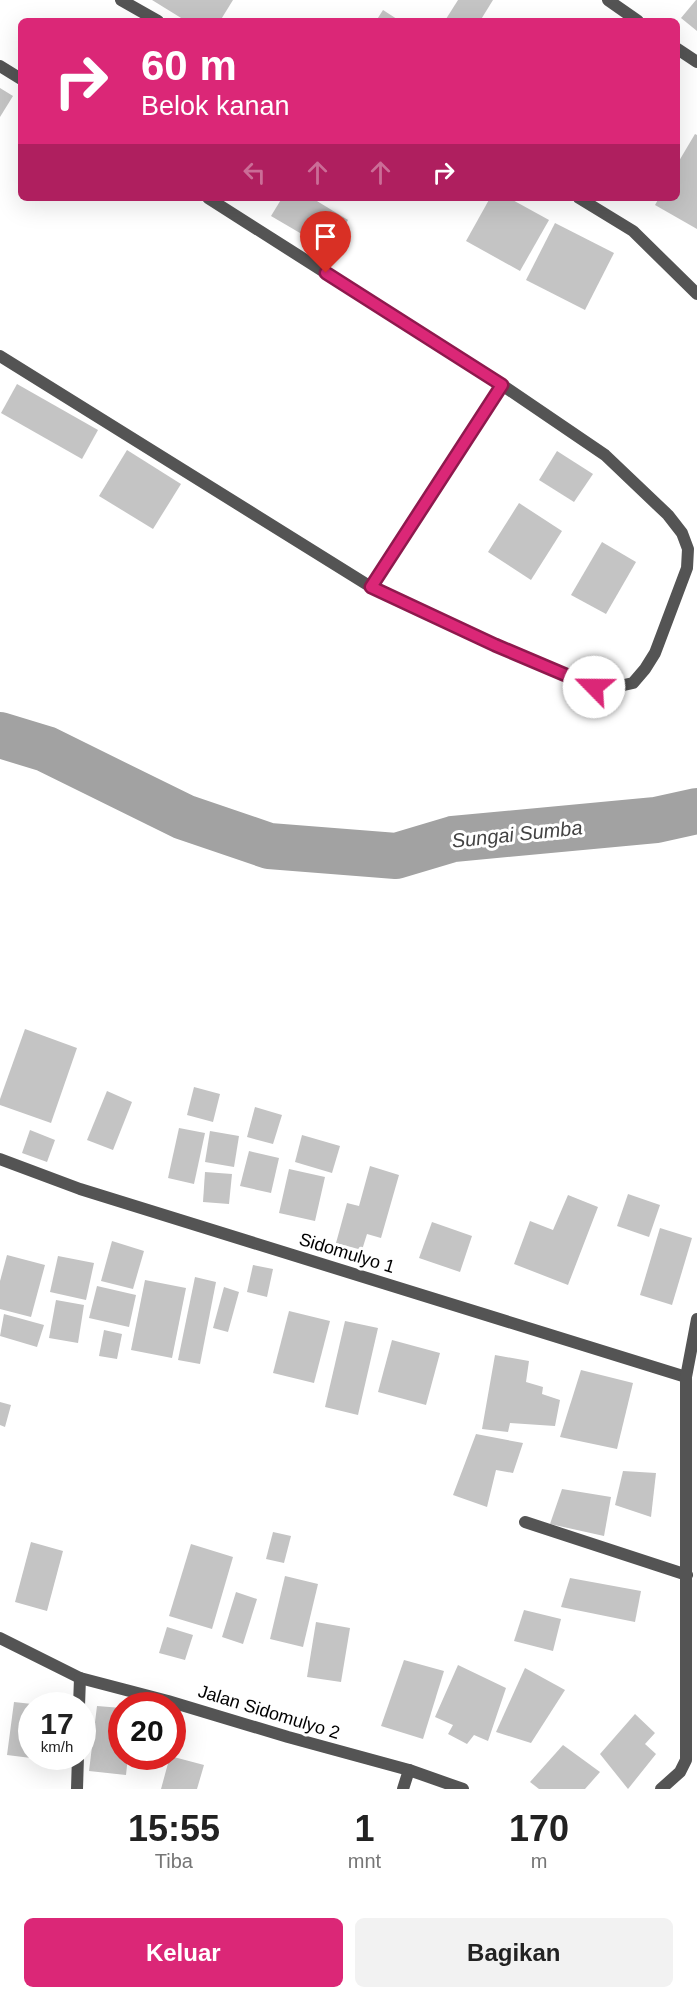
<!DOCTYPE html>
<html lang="id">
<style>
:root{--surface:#fff;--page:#f2f2f2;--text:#222;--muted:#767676;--accent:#db2777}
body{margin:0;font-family:Helvetica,sans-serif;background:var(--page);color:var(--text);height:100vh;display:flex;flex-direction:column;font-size:22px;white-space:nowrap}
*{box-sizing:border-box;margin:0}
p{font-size:20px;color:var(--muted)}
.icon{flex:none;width:33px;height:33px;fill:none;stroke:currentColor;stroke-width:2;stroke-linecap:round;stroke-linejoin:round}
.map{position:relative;height:1789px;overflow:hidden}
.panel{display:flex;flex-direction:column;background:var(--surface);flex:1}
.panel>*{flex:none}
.hud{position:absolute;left:18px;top:18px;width:662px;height:183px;border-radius:9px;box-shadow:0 6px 24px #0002;background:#db2777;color:#fff;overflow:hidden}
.speed{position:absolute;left:18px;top:1692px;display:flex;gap:12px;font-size:30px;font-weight:700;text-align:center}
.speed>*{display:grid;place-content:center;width:78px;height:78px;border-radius:50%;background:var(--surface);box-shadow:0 6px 24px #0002;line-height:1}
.speed small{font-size:15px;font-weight:400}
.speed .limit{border:9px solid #d22;background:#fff;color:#111}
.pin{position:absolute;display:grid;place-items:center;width:51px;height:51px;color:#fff;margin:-62px -26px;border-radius:50% 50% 50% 0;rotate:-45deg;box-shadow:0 0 6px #0007}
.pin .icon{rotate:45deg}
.me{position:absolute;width:66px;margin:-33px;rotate:293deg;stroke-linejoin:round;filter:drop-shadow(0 0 4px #0008)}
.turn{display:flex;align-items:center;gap:21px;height:126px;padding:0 24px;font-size:27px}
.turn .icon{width:78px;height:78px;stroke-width:2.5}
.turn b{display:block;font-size:42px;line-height:51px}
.lanes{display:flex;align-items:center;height:57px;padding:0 24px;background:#0003;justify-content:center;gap:30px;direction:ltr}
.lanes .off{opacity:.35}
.eta{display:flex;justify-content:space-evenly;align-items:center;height:102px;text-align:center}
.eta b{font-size:36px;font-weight:800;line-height:42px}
.cta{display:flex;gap:12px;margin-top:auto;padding:12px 24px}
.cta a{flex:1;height:69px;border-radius:9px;background:var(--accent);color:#fff;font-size:24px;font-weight:800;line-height:69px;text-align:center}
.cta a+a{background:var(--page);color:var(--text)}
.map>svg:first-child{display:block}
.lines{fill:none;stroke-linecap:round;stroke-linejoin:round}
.river{stroke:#a2a2a2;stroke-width:46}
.building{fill:#c4c4c4}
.service{stroke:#545454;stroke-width:12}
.minor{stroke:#545454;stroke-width:12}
.route-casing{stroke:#8e194d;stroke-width:15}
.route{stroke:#db2777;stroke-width:10}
.labels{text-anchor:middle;stroke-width:6;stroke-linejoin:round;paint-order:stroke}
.street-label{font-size:18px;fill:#000;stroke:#fff}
.water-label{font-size:20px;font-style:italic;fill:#434343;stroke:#fff}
</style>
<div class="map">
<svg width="697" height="1789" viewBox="0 0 697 1789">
<rect width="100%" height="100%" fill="#fff"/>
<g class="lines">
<path class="river" d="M0 735 46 749 184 817 269 846 396 856 453 839 656 820 697 811"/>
</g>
<g class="building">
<path d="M152 0H233L220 21H186Z"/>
<path d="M458 0H493L480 21H450L446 19Z"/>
<path d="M696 0H697V31L681 18Z"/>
<path d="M383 10 400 21H376Z"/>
<path d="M0 88 13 96 0 117Z"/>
<path d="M695 134 697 135V229L655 205 659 198H676V166Z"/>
<path d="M282 198H312L348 220 329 250 271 216Z"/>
<path d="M490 198H509L549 220 520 271 466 241Z"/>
<path d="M555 223 614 253 585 310 526 280Z"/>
<path d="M17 384 98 430 82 459 1 413Z"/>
<path d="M127 450 181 484 153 529 99 496Z"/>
<path d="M557 451 593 474 574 502 539 480Z"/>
<path d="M519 503 562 531 531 580 488 552Z"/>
<path d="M602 542 636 562 606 614 571 595Z"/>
<path d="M25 1029 77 1048 51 1123 0 1105V1099Z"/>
<path d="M194 1087 220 1094 213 1122 187 1115Z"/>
<path d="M107 1091 132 1102 113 1150 87 1140Z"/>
<path d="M255 1107 282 1115 273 1144 247 1137Z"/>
<path d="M179 1128 205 1133 194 1184 168 1178Z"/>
<path d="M30 1130 55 1140 47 1162 22 1153Z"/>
<path d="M210 1131 239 1136 234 1167 205 1162Z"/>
<path d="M302 1135 340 1146 332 1173 295 1162Z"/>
<path d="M249 1151 279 1158 271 1193 240 1186Z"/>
<path d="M370 1166 399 1175 381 1238 367 1234 362 1250 336 1243 347 1203 359 1206Z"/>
<path d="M289 1169 325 1177 315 1221 279 1213Z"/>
<path d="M205 1172 232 1174 229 1204 203 1202Z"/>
<path d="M628 1194 660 1205 649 1237 617 1226Z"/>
<path d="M568 1195 598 1207 568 1285 514 1264 530 1221 553 1230Z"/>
<path d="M432 1222 472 1236 460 1272 419 1258Z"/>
<path d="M660 1228 692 1238 672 1305 640 1295Z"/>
<path d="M112 1241 144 1251 133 1289 101 1281Z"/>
<path d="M7 1255 45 1265 31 1317 0 1309V1281Z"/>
<path d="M58 1256 94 1263 86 1300 50 1292Z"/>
<path d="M253 1265 273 1269 267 1297 247 1292Z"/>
<path d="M195 1277 216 1282 200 1364 178 1360Z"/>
<path d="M145 1280 186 1288 172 1358 131 1350Z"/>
<path d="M97 1286 136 1295 129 1327 89 1318Z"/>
<path d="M224 1287 239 1292 228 1332 213 1328Z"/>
<path d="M56 1300 84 1305 78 1343 49 1338Z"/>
<path d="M289 1311 330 1321 314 1383 273 1373Z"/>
<path d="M4 1314 44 1325 37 1347 0 1336Z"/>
<path d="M345 1321 378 1328 358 1415 325 1407Z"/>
<path d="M104 1330 122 1334 117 1359 99 1356Z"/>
<path d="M392 1340 440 1353 426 1405 378 1392Z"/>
<path d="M495 1355 529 1361 526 1382 543 1387 542 1394 560 1400 555 1426 510 1423 508 1432 482 1429Z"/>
<path d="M581 1370 633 1383 617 1449 560 1437Z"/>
<path d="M0 1402 11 1405 5 1427 0 1425Z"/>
<path d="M476 1434 523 1443 513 1473 496 1470 487 1507 453 1495Z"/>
<path d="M623 1471 656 1473 651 1517 615 1505Z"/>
<path d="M562 1489 611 1497 604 1536 550 1524Z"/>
<path d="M273 1532 291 1536 284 1563 266 1559Z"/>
<path d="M31 1542 63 1551 47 1611 15 1602Z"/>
<path d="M191 1544 233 1557 212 1629 169 1616Z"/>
<path d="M285 1576 318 1584 303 1647 270 1639Z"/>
<path d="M570 1578 641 1591 635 1622 561 1607Z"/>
<path d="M236 1592 257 1599 243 1644 222 1637Z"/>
<path d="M524 1610 561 1619 553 1651 514 1641Z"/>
<path d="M316 1622 350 1628 341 1682 307 1677Z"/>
<path d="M167 1627 193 1635 185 1660 159 1653Z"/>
<path d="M404 1660 444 1671 423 1739 381 1726Z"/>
<path d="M458 1665 506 1688 488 1741 474 1735 467 1744 448 1734 453 1725 435 1717Z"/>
<path d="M525 1668 565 1690 531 1743 496 1732Z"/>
<path d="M14 1702 32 1704V1756H55V1761L7 1755Z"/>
<path d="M97 1706 122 1708V1756H128L126 1775 89 1771Z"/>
<path d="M635 1714 655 1733 645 1744 656 1754 628 1789 600 1754Z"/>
<path d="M563 1745 600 1772 585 1789H539L530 1782Z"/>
<path d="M170 1756 204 1765 197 1789H161Z"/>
</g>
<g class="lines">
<g class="service">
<path d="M121 0 158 21"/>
<path d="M0 66 21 79"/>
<path d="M579 198 633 231 697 294"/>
<path d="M0 356 371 587 502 385 208 198"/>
<path d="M371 587 495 645 594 687H615L633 683 645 669 655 653 687 568 688 549 682 533 668 515 605 455 502 385"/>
</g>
<g class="minor">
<path d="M608 0 638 21"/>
<path d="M676 48 697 62"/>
<path d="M0 1159 80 1189 686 1377"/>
<path d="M525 1522 687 1575"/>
<path d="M0 1638 80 1678 168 1701 288 1737 409 1770 463 1789"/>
<path d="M79 1706 80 1678"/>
<path d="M77 1789 78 1756"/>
<path d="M403 1789 409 1770"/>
<path d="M661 1789 680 1772 686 1760V1377L697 1319"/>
</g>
</g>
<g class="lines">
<g class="route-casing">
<path id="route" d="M326 273 502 385 371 587 495 645 594 687"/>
</g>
<use href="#route" class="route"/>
</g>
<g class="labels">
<g class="street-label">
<text transform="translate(347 1253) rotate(17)" y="6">Sidomulyo 1</text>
<text transform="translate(269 1712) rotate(17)" y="6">Jalan Sidomulyo 2</text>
</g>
<g class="water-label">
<text transform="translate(517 834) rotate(-6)" y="7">Sungai Sumba</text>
</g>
</g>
</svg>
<div class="speed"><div>17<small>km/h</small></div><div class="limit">20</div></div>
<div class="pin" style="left:326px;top:273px;background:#d93025"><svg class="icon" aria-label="arrive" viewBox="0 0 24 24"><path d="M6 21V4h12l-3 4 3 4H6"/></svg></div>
<svg class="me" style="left:594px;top:687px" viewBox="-20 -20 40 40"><circle r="19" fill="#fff"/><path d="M0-13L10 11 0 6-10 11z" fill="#db2777"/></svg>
<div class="hud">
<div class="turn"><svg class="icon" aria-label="right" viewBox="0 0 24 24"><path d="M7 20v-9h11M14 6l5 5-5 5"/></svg><div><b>60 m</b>Belok kanan</div></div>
<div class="lanes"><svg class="icon off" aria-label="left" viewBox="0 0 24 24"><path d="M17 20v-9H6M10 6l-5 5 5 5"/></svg><svg class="icon off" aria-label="ahead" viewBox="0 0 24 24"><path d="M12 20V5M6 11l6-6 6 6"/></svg><svg class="icon off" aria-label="ahead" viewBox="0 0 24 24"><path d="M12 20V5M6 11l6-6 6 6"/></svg><svg class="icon" aria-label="right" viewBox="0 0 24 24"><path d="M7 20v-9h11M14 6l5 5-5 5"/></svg></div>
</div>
</div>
<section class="panel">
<div class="eta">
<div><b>15:55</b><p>Tiba</p></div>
<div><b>1</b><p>mnt</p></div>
<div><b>170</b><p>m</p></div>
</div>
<div class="cta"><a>Keluar</a><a>Bagikan</a></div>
</section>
